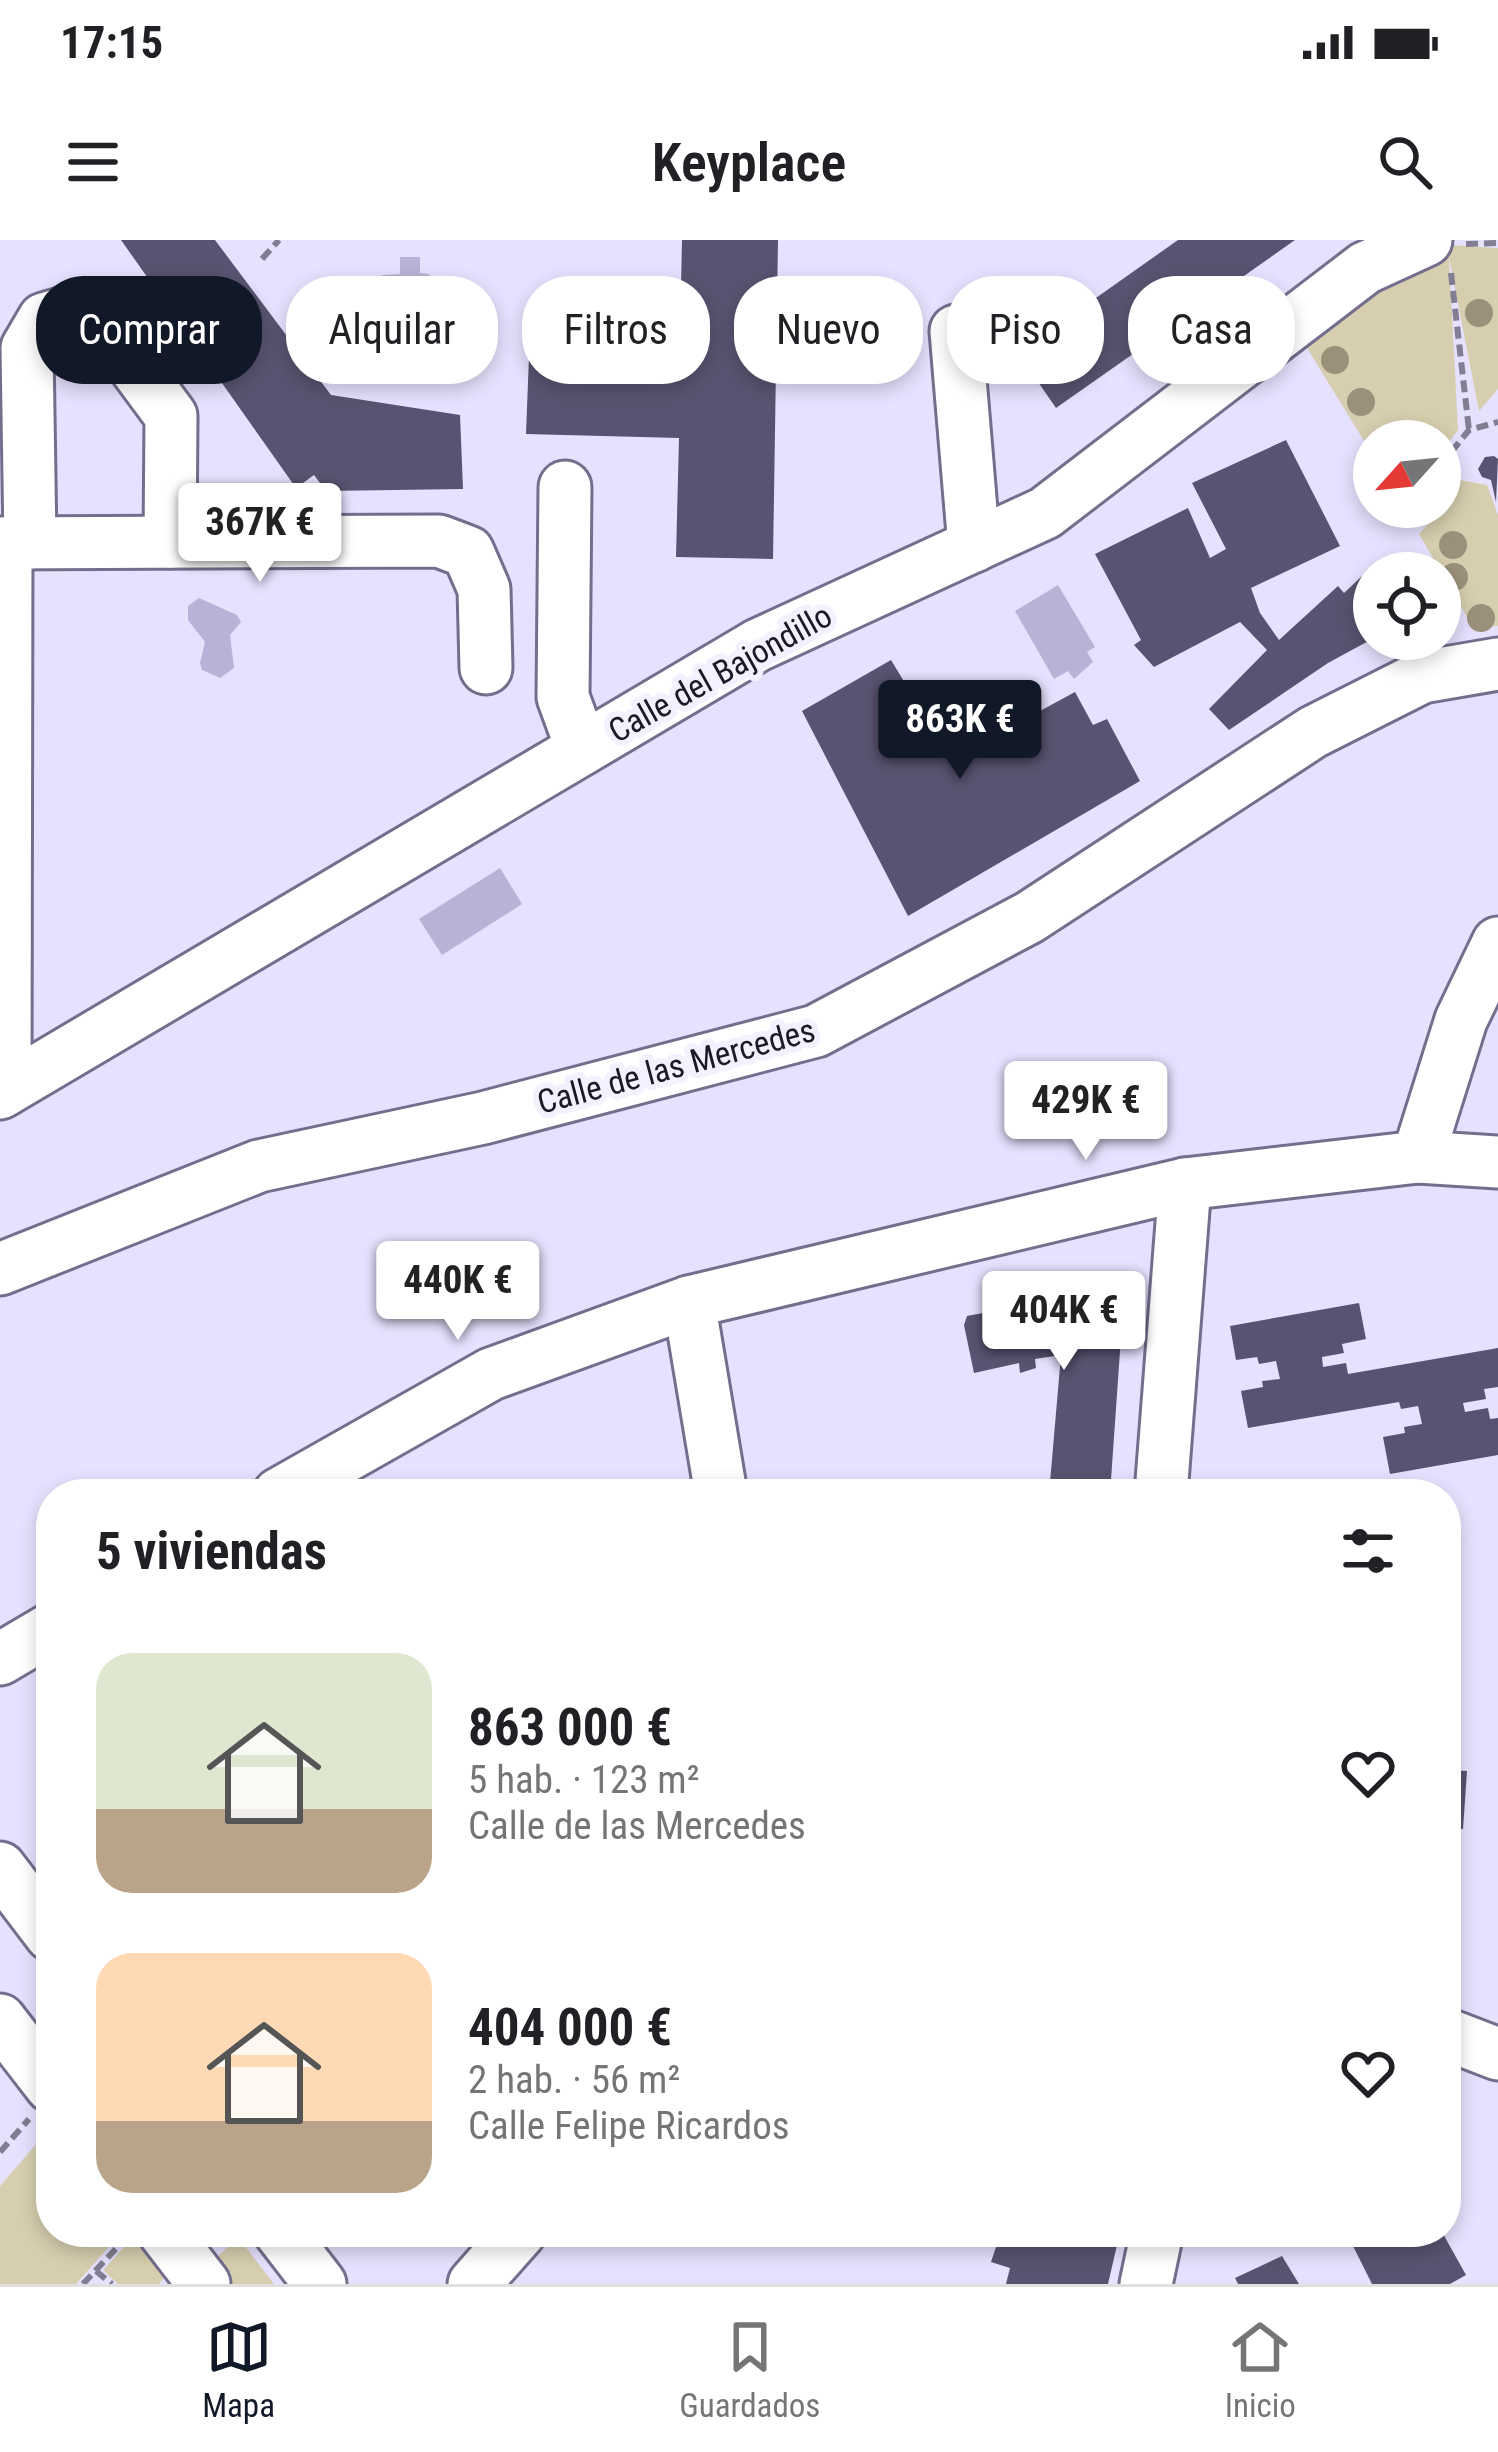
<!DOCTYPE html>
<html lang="es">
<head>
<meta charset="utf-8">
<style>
  body { margin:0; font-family:"Roboto Condensed",sans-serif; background:#f2f2f2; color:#202124; height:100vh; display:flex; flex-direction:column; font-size:45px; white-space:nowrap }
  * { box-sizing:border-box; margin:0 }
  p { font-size:39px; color:#757577 }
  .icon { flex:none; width:66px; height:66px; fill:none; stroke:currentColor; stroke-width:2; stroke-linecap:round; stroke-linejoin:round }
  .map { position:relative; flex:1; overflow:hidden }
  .panel { position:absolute; left:36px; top:1239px; width:1425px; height:768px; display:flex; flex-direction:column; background:#fff; border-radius:48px; box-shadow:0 6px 18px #0003 }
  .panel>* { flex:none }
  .top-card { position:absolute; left:36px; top:36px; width:1428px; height:108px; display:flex; gap:24px }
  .needle { width:78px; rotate:243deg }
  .fabs { position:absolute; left:1353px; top:180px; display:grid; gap:24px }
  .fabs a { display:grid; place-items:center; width:108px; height:108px; border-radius:50%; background:#fff; box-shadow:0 6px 18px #0003; font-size:60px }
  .price { position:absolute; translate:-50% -102px; padding:0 27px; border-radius:12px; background:#fff; color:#222; font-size:39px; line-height:78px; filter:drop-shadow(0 3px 6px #0008) }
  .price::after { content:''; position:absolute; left:50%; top:72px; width:36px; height:27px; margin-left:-18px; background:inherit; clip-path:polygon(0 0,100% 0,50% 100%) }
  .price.selected { background:#111827; color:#fff }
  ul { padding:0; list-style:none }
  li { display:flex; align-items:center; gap:36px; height:300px; padding:0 60px }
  li span { display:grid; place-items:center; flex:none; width:336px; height:240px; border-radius:36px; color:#555 }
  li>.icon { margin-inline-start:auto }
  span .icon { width:144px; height:144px; fill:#fffc; stroke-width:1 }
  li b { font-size:51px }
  h2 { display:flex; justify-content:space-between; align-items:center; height:144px; padding:0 60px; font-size:51px }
  .pill { padding:0 42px; border-radius:48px; background:#fff; box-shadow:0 6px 18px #0003; font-size:42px; line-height:108px }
  .pill.selected { background:#111827; color:#fff }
  .status { display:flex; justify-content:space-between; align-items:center; height:84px; padding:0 60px; background:#fff; direction:ltr }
  .status svg { height:33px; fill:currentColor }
  header { display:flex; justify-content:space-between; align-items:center; height:156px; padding:0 60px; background:#fff; font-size:54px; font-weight:600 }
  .tab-bar { display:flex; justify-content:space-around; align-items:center; height:168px; border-top:3px solid #e0e0e0; background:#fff; font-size:33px; color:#757577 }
  .tab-bar a { display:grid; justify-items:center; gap:6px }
  .tab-bar .selected { color:#111827 }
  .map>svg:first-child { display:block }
  .green { fill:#d7ceaf }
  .water { fill:#b9b2d6 }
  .building { fill:#585370 }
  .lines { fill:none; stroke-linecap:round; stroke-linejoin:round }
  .minor-casing { stroke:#746e8d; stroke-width:57 }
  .path { stroke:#817d92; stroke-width:6; stroke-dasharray:12 6; stroke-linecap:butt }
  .minor { stroke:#fff; stroke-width:51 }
  .tree { fill:#9b917b }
  .labels { text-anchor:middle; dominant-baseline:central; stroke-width:12; stroke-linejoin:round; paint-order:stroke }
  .street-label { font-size:33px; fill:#1b1925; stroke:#f3f0ff }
</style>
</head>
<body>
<div class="status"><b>17:15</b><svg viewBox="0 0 49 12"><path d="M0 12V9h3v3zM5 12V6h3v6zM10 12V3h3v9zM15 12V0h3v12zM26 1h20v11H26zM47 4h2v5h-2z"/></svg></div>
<header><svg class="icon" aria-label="menu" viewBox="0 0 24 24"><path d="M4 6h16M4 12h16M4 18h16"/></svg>Keyplace<svg class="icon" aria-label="search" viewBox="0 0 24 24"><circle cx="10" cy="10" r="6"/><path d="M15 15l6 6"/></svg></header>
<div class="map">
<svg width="1498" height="2044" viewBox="0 0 1498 2044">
  <rect width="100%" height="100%" fill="#e6e1fe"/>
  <g class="green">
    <path d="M1448,5L1498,8V149L1479,171L1449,18L1458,190L1440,214V201H1374V217L1299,95Z"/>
    <path d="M1455,239L1487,245L1498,275V386H1472L1419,294L1434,278Z"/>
    <path d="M51,1887V1992H122L76,2044H0V1946Z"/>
    <path d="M138,1992H149L175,2025L159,2044H118L103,2030Z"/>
    <path d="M238,1997L274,2044H218L206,2028Z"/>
  </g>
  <g class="water">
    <path d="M400,17H420V33L429,34L427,126L381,125L382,35L400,34Z"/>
    <path d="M1058,345L1095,407L1087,412L1093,422L1074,439L1068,431L1054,439L1015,371Z"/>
    <path d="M199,358L237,375L241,382L230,395L234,428L220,438L202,430L200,423L205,402L188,380V366Z"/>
    <path d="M500,628L522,664L442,715L419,679Z"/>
  </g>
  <g class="building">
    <path d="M121,0H215L331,155L460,175L463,249L326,251L314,235L296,248Z"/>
    <path d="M682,0H778L773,319L676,317L679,198L526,194L530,90L680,94Z"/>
    <path d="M1178,0H1295L1056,168L1018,113Z"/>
    <path d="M1286,200L1340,306L1251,348L1260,373L1279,400L1338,346L1344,353L1362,336L1374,337V398L1328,423L1229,490L1209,469L1267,410L1240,382L1154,427L1134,405L1141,400L1095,314L1188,268L1210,318L1226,309L1192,243Z"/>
    <path d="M1494,216L1498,219L1496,262L1491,240L1482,237L1478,229L1485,217Z"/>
    <path d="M891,420L951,519L1075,452L1093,485L1107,479L1140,541L908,676L802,471Z"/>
    <path d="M1113,1045L1124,1054L1110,1254H1049L1061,1115L1035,1119L1036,1128L1020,1133L1019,1123L974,1133L964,1085L967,1076L999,1070V1062L1027,1057L1034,1061Z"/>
    <path d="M1359,1063L1366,1099L1342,1104L1344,1113L1322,1117L1323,1127L1346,1123L1348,1134L1498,1108V1147L1484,1149L1486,1159L1463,1163L1465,1172L1488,1168L1490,1179L1498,1178V1215L1390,1234L1383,1197L1405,1193L1404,1187L1422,1184L1418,1166L1401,1169L1399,1162L1248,1188L1241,1151L1263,1147L1262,1141L1280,1139L1276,1121L1259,1124L1257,1117L1236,1120L1230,1086Z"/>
    <path d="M1446,1530L1467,1531L1463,1589L1446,1588Z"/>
    <path d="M1001,1992H1120L1108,2044H1006L1010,2028L991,2022Z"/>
    <path d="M1361,1992H1442L1466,2035L1450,2044H1372L1349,1998Z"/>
    <path d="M1282,2016L1299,2044H1238L1235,2038Z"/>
  </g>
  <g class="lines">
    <g class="minor-casing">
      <g id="minor">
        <path d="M956,91L974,306"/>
        <path d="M565,247L563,457L582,509"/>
        <path d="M0,303L439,301L468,312L484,349L486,428"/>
        <path d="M30,303L27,108L44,79L81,68L97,76L171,176L170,302"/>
        <path d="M5,850L6,303"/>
        <path d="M0,853L758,405L1045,273L1365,28L1426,0"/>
        <path d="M1418,917L1461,780L1498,703"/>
        <path d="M0,1029L259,926L483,878L816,791L1030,677L1313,492L1422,437L1498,424"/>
        <path d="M689,1062L721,1254"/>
        <path d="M279,1254L491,1134L689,1062L1185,944L1418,917L1498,922"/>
        <path d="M1161,1254L1185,944"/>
        <path d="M0,1419L51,1389"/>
        <path d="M0,1628L51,1695"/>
        <path d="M0,1780L51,1846"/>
        <path d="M1446,1794L1498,1814"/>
        <path d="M164,1992L204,2044"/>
        <path d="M280,1992L320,2044"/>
        <path d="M474,2044L520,1992"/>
        <path d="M1146,2044L1157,1992"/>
      </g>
    </g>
    <g class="path">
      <path d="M1466,4L1498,3"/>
      <path d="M262,19L279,0"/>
      <path d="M1451,33L1469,190"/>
      <path d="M1440,226L1469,190L1498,182"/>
      <path d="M0,1912L29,1879"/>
      <path d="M96,2031L112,2044"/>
      <path d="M83,2044L125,1999"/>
    </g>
    <use href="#minor" class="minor"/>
  </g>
  <g class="tree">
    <circle cx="1479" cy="73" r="14"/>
    <circle cx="1335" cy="120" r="14"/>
    <circle cx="1361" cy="162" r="14"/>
    <circle cx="1453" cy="305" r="14"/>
    <circle cx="1454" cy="337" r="14"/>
    <circle cx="1481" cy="378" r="14"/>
  </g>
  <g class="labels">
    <g class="street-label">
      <text transform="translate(720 433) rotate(-29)">Calle del Bajondillo</text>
      <text transform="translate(676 826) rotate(-15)">Calle de las Mercedes</text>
    </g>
  </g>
</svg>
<div class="fabs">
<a><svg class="needle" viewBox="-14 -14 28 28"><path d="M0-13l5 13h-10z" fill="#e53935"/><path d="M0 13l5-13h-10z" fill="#757577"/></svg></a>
<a><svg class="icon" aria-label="locate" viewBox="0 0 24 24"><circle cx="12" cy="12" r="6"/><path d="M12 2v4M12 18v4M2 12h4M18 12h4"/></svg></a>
</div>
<b class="price" style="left:260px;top:345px">367K €</b>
<b class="price selected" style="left:960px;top:542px">863K €</b>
<b class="price" style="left:1086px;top:923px">429K €</b>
<b class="price" style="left:458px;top:1103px">440K €</b>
<b class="price" style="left:1064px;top:1133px">404K €</b>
<div class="top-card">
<a class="pill selected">Comprar</a>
<a class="pill">Alquilar</a>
<a class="pill">Filtros</a>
<a class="pill">Nuevo</a>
<a class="pill">Piso</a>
<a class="pill">Casa</a>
</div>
<section class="panel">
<h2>5 viviendas<svg class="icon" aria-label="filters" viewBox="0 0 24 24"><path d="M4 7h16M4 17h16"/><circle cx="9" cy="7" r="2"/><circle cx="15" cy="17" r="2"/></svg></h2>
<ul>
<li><span style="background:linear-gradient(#dfe7d0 65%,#b9a48a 0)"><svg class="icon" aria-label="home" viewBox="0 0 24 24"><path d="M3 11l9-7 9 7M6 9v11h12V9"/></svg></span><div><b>863 000 €</b><p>5 hab. · 123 m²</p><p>Calle de las Mercedes</p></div><svg class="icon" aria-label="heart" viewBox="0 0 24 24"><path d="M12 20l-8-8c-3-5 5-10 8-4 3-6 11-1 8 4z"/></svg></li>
<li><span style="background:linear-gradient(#ffd9b3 70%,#b9a48a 0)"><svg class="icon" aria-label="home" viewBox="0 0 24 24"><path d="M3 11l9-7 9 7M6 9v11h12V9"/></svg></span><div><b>404 000 €</b><p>2 hab. · 56 m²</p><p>Calle Felipe Ricardos</p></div><svg class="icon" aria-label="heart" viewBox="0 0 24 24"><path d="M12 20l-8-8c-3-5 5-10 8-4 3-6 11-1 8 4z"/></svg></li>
</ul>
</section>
</div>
<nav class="tab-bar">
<a class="selected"><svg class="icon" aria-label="map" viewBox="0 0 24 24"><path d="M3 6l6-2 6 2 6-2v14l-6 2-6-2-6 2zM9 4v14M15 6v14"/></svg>Mapa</a>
<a><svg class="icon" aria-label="saved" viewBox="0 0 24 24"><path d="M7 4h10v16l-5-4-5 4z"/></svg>Guardados</a>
<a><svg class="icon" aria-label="home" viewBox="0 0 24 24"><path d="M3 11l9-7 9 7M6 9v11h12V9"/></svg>Inicio</a>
</nav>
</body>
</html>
